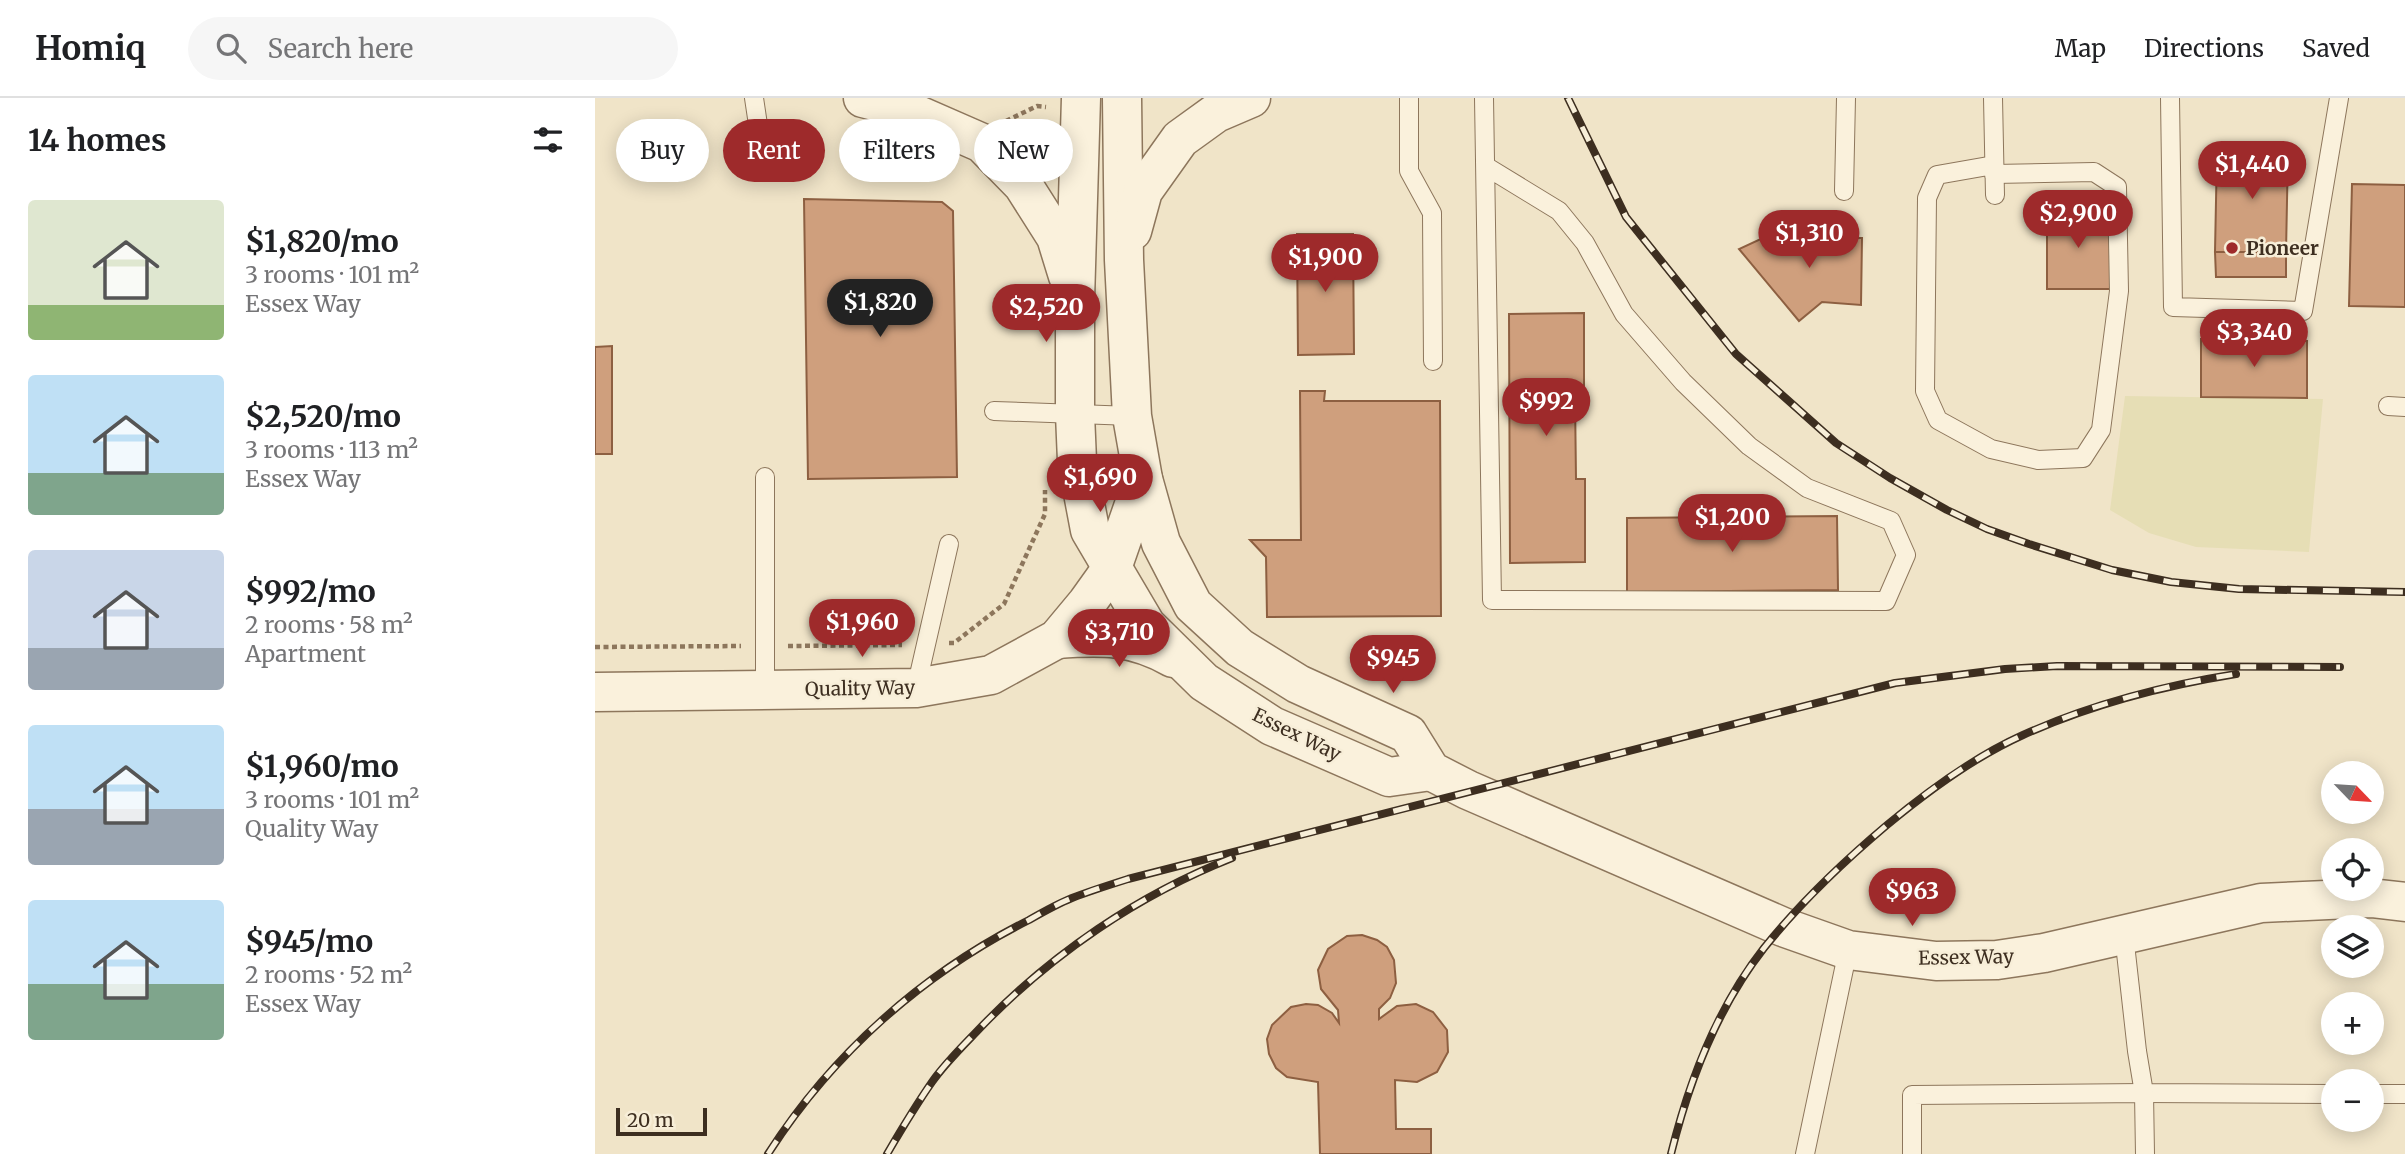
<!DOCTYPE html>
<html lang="en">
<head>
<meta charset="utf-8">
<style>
  body { margin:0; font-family:Merriweather,serif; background:#f6f6f6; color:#202124; height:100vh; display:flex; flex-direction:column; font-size:26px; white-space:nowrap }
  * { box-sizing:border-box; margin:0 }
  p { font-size:23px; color:#757577 }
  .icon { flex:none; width:38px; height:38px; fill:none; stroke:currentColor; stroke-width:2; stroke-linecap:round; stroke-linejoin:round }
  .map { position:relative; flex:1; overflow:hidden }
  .drawer { display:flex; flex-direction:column; background:#fff; width:595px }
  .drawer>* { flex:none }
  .top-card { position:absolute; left:21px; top:21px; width:665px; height:63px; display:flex; gap:14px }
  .needle { width:46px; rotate:115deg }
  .fabs { position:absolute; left:1726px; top:663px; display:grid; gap:14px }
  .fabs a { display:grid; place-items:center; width:63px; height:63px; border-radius:50%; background:#fff; box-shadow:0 4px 18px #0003; font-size:35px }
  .scale { position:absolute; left:21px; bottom:18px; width:91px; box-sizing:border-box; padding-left:7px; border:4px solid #3d2e20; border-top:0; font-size:19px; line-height:24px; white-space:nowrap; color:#3d2e20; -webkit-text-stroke:5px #f7eed8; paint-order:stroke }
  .price { position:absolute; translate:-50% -60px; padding:0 16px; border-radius:24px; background:#9e2a2b; color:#fff; font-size:23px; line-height:46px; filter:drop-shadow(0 2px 4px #0008) }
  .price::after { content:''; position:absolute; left:50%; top:42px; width:21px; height:16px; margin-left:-10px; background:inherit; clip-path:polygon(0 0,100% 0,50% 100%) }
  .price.current { background:#222; color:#fff }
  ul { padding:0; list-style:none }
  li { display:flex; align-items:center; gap:21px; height:175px; padding:0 28px }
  li span { display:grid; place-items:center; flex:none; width:196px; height:140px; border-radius:7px; color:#555 }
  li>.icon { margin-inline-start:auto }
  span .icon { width:84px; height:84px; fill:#fffc; stroke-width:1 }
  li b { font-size:30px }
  h2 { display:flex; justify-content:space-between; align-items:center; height:84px; padding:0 28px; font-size:30px }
  .tag { padding:0 24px; border-radius:32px; background:#fff; box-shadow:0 4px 18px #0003; font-size:24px; line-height:63px }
  .tag.current { background:#9e2a2b; color:#fff }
  header { display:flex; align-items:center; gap:42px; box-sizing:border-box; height:98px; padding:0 35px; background:#fff; border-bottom:2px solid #e0e0e0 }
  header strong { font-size:33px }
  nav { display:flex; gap:38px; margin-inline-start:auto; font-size:24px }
  .search { width:490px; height:63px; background:#f6f6f6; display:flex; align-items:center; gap:18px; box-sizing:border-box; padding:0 24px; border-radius:38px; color:#757577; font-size:26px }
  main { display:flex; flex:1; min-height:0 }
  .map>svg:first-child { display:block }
  .farmland { fill:#e6deb5 }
  .building { fill:#cf9f7d; stroke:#8d5f41; stroke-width:2 }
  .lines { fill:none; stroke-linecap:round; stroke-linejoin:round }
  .service-casing { stroke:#8d765c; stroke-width:20 }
  .tertiary-casing { stroke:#8d765c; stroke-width:41 }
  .path { stroke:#8d765c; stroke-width:4.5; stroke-dasharray:5 3.5; stroke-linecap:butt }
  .service { stroke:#faf1dc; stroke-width:18 }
  .tertiary { stroke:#faf1dc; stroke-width:38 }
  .rail-casing { stroke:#3d2e20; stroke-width:8 }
  .rail { stroke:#f7eed8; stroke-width:5; stroke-dasharray:16; stroke-linecap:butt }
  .poi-dot { fill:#9e2a2b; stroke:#f7eed8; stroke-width:2.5 }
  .labels { text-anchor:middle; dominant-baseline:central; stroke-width:5; stroke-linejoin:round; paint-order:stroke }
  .poi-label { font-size:19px; font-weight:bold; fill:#3d2e20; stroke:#f7eed8; text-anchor:start }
  .street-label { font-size:19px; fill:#3d2e20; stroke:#f7eed8 }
</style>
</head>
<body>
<header>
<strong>Homiq</strong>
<div class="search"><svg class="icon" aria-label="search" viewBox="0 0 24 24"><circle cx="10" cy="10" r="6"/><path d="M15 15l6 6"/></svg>Search here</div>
<nav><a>Map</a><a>Directions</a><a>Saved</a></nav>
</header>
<main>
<section class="drawer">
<h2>14 homes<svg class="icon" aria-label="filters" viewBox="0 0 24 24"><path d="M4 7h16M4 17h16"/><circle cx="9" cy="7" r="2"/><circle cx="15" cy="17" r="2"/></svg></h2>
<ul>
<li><span style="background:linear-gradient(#dfe7d0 75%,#8fb573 0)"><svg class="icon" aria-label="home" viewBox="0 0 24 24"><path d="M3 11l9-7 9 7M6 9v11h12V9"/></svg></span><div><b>$1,820/mo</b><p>3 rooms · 101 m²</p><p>Essex Way</p></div></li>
<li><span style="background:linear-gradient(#bfe0f5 70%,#7fa58c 0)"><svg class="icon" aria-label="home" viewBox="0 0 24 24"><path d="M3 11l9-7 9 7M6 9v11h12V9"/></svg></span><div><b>$2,520/mo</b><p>3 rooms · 113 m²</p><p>Essex Way</p></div></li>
<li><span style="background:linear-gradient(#c9d6e8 70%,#9aa5b1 0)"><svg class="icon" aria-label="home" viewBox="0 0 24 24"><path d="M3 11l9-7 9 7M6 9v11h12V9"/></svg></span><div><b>$992/mo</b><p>2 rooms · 58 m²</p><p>Apartment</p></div></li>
<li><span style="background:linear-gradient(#bfe0f5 60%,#9aa5b1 0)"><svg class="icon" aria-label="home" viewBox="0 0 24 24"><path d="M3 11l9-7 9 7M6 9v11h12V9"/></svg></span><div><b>$1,960/mo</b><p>3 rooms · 101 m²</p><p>Quality Way</p></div></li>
<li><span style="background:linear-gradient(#bfe0f5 60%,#7fa58c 0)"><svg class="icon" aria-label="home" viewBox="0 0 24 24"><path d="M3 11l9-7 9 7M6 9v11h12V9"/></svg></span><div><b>$945/mo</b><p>2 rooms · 52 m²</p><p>Essex Way</p></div></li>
</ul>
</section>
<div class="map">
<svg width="1810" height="1056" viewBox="0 0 1810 1056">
  <rect width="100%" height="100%" fill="#f0e4c8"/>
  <path class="farmland" d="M1530,298L1728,301L1714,454L1601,449L1554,435L1515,412Z"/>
  <g class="building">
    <path d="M1693,52L1691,154H1620L1622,53Z"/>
    <path d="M1757,86L1810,87V209L1754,208Z"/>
    <path d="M209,101L347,104L358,113L362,379L213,381Z"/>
    <path d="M1452,113L1515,114V191H1452Z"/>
    <path d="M702,136H758L759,256L703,257Z"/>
    <path d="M1170,139L1267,140L1266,207L1227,204L1204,223L1144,151Z"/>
    <path d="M1620,154H1691V179H1621Z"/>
    <path d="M989,215V299H980L981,381H990V464L915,465L914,216Z"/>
    <path d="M1606,241L1712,243V300L1606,299Z"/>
    <path d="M17,248V356H0V249Z"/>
    <path d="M705,293H730L729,303H845L846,518L672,519L671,459L655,442H706Z"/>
    <path d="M1242,418L1243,492L1032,494V420Z"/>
    <path d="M767,837L782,842L792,849L799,862L801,885L795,900L784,911V921L802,908L821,906L838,914L852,932L853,954L842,974L822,984L800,982L801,1031H836V1056H725L723,984L692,979L681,970L674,956L672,941L677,927L696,909L711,906L723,907L737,915L744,925L743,912L726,891L723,872L733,851L752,838Z"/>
  </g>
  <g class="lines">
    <g class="service-casing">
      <g id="service">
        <path d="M159,0L169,67"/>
        <path d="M814,0V73L837,115L838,263"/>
        <path d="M889,0L897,502L1291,503L1311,457L1296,423L1212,390L1154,348L1088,284L1029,216L990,145L964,113L892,69"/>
        <path d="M1398,0L1400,97"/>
        <path d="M1575,0L1578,209L1708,213L1744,0"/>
        <path d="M1399,67L1342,77L1332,100L1330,293L1343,322L1396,351L1443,362L1488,360L1506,332L1524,193L1522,89L1499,74L1399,76"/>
        <path d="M1249,93L1251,0"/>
        <path d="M1793,308L1810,309"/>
        <path d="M399,313L537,318"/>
        <path d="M170,379V592"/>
        <path d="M321,590L354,446"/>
        <path d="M1529,837L1542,953L1549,995L1738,996"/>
        <path d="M1776,996H1810"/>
        <path d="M1210,1056L1253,852"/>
        <path d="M1317,1056V997L1549,995L1550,1056"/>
      </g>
    </g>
    <g class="tertiary-casing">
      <g id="tertiary">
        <path d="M268,0L307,10L387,45L428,87L461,139L473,178"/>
        <path d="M486,0L480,202V316L482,363L495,432L551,527L609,584L677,628L794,679L836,673"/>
        <path d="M527,0L529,162L537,318L548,381L566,445L598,507L645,550L703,586L813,636L836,673L873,692L1188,829L1253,852L1341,863L1402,862L1449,855L1666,805L1776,800L1810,804"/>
        <path d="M537,133L548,93L585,41L621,15L656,0"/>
        <path d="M462,541C507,538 537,537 578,560"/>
        <path d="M0,594L321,590L396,577L462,541L492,505L517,470L548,381"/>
      </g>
    </g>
    <g class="path">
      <path d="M411,23L442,8L451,9"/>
      <path d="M354,545H359L409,506L450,416V392"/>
      <path d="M193,548L307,547"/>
      <path d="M0,549L146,548"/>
    </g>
    <use href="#service" class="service"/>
    <use href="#tertiary" class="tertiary"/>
    <g class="rail-casing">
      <g id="rail">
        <path d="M973,0L1031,119L1141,256L1241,345L1295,380L1352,412L1392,431L1434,446L1517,472L1576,484L1644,491L1810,494"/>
        <path d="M173,1056C237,956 328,875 434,822C448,814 462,806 477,800C495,793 514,787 533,781L1300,585L1410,571L1462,568L1745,569"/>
        <path d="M292,1056C306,1032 321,1007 337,984C351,964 370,946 387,928C457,856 543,797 637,760"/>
        <path d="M1076,1056C1094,983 1122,910 1169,850C1205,805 1248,764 1292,727C1333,693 1379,659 1428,637C1497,606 1566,588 1641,576"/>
      </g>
    </g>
    <use href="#rail" class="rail"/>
  </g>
  <circle class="poi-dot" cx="1637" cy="150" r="7"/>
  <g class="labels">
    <g class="poi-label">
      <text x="1651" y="150">Pioneer</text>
    </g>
    <g class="street-label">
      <text transform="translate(265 590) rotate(-1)">Quality Way</text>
      <text transform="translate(702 636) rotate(26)">Essex Way</text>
      <text transform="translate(1371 859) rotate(-1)">Essex Way</text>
    </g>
  </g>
</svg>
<div class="fabs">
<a><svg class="needle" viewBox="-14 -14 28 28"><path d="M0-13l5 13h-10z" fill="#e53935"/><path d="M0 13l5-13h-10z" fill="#757577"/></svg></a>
<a><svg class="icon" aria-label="locate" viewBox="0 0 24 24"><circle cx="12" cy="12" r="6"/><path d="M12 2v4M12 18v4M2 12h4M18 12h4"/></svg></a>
<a><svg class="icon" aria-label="layers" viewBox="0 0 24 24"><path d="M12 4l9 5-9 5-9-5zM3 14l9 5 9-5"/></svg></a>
<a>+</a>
<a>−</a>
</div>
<div class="scale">20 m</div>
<b class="price" style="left:1657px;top:103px">$1,440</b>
<b class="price" style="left:1483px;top:152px">$2,900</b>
<b class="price" style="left:1214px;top:172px">$1,310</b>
<b class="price" style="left:730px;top:196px">$1,900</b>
<b class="price current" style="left:285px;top:241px">$1,820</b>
<b class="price" style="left:451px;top:246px">$2,520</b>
<b class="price" style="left:1659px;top:271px">$3,340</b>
<b class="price" style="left:951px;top:340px">$992</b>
<b class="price" style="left:505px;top:416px">$1,690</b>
<b class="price" style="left:1137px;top:456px">$1,200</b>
<b class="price" style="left:267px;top:561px">$1,960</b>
<b class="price" style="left:524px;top:571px">$3,710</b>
<b class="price" style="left:798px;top:597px">$945</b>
<b class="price" style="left:1317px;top:830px">$963</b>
<div class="top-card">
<a class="tag">Buy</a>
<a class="tag current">Rent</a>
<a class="tag">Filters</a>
<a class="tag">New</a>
</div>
</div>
</main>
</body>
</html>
